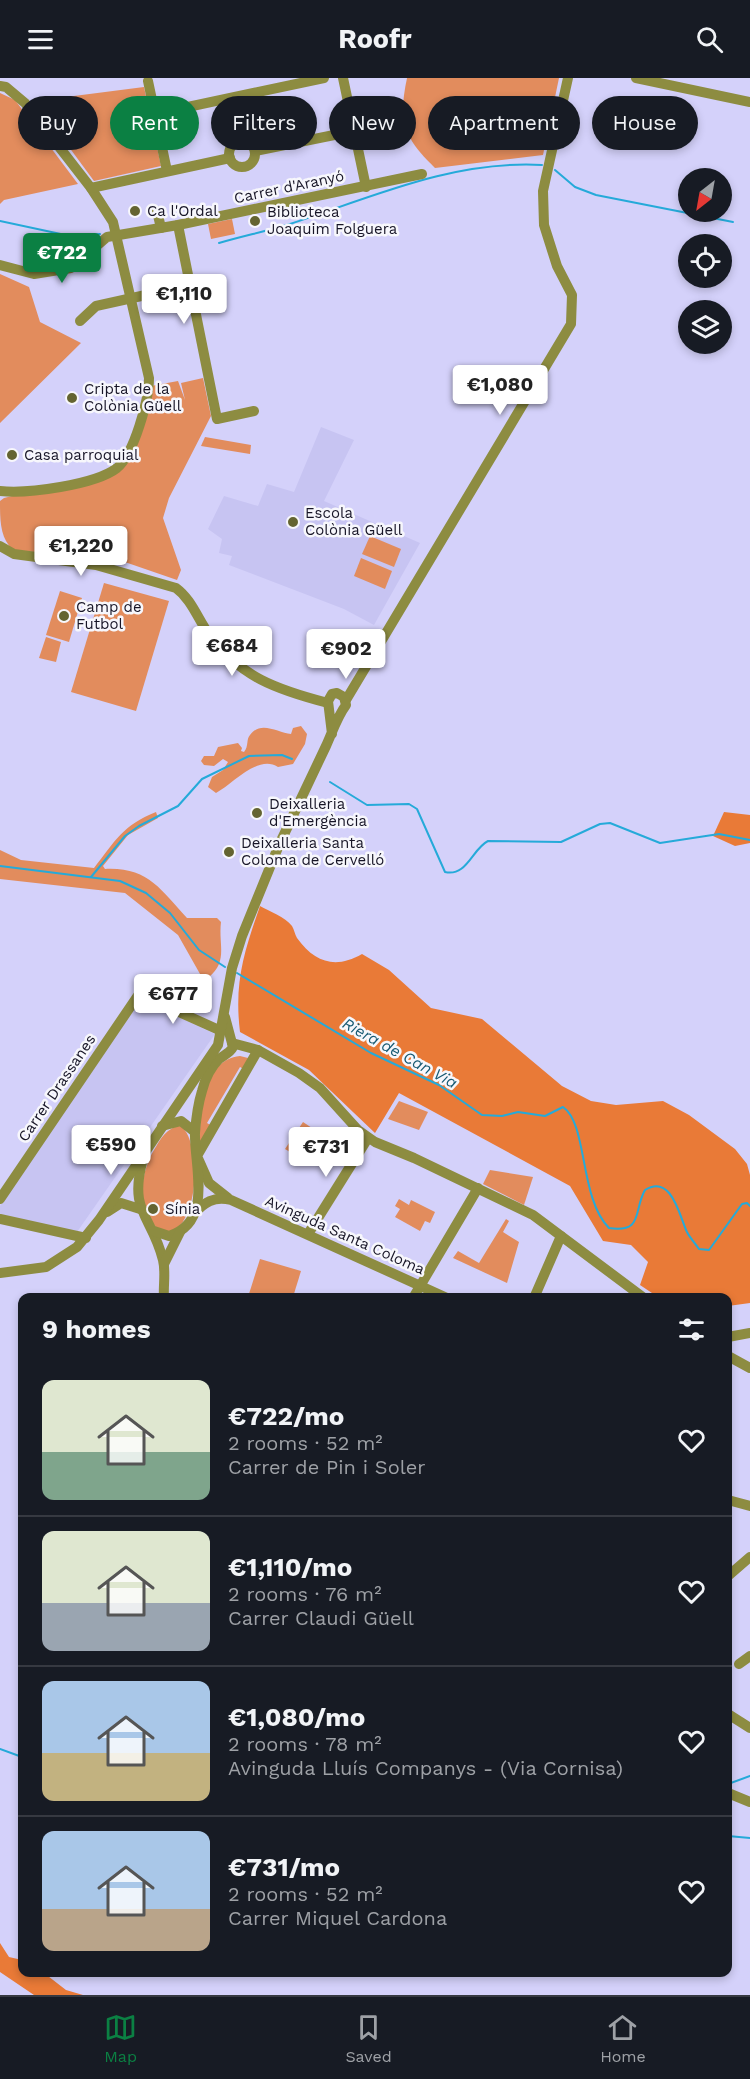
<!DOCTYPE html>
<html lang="en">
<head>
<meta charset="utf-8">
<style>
  body { margin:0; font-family:"Work Sans",sans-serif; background:#242831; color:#f1f3f6; height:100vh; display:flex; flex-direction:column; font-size:22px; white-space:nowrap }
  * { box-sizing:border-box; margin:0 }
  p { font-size:20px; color:#9ea1a6 }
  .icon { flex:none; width:33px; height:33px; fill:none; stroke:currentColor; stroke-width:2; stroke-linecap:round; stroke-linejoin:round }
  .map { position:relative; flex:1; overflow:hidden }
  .sheet { position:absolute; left:18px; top:1215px; width:714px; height:684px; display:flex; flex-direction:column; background:#171b24; border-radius:12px; box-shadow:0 3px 9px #0003 }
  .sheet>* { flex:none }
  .hud { position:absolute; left:18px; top:18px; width:714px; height:54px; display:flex; gap:12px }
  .needle { width:39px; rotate:211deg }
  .buttons { position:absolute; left:678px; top:90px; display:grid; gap:12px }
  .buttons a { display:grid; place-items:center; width:54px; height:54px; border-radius:50%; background:#171b24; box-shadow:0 3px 9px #0003; font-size:30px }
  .price { position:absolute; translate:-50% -51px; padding:0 14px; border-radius:6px; background:#fff; color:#222; font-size:20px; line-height:39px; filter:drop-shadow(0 2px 3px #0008) }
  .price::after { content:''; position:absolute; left:50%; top:36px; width:18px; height:14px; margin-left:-9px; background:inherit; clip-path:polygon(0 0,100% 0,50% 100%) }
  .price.selected { background:#0b8043; color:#fff }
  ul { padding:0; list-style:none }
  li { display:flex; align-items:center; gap:18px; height:150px; padding:0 24px }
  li+li { border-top:2px solid #363941 }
  li span { display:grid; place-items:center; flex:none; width:168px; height:120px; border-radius:12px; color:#555 }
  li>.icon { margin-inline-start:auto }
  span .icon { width:72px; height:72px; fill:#fffc; stroke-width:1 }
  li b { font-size:26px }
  h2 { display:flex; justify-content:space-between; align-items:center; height:72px; padding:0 24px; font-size:26px }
  .pill { padding:0 21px; border-radius:27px; background:#171b24; box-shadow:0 3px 9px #0003; font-size:21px; line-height:54px }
  .pill.selected { background:#0b8043; color:#fff }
  header { display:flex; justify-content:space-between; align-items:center; height:78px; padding:0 24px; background:#171b24; font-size:27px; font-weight:700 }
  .tab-bar { display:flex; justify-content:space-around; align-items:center; height:84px; border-top:2px solid #363941; background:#171b24; font-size:16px; color:#9ea1a6 }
  .tab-bar a { display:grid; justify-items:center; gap:3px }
  .tab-bar .selected { color:#0b8043 }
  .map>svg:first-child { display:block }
  .built { fill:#c7c4f2 }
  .green { fill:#e28c5d }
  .forest { fill:#e97a37 }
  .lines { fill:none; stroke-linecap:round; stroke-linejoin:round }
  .stream { stroke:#25aad9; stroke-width:2 }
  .minor { stroke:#8d8c41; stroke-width:10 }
  .poi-dot { fill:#646431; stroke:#f7f7fc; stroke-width:2 }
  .labels { text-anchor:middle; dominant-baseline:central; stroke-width:5; stroke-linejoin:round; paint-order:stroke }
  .street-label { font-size:15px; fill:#171527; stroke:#f7f7fc }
  .poi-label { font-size:15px; fill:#171527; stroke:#f7f7fc; text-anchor:start }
  .water-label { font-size:16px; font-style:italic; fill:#185a73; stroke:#f7f7fc }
</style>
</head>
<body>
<header><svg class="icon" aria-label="menu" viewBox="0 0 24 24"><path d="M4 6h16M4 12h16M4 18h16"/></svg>Roofr<svg class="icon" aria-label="search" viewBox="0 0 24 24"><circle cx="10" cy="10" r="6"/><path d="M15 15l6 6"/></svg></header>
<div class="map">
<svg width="750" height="1917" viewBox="0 0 750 1917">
  <rect width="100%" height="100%" fill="#d4d1fa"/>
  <g class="built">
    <path d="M321,349L354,362L324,423L420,465L374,547L344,531L229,487L232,478L219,475L222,461L208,451L224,418L258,428L267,406L294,414Z"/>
    <path d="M139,921L215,956L77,1154L0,1142V1128Z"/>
  </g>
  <g class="green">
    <path d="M407,0H559L543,77L435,90C403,59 398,43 407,0Z"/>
    <path d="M144,9L161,88L94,103L35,23Z"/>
    <path d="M0,15L15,22L78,106L4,122L0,126Z"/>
    <path d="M232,141L235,156L211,161L208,146Z"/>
    <path d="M0,196L29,209L40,244L81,265L0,345Z"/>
    <path d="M203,300L211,338L169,420L163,440L181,492L177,502L119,482L13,472C0,460 0,442 0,423L4,420L123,390L151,308L178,303L185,322L181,305Z"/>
    <path d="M205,359L251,367L250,376L201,368Z"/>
    <path d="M370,458L401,471L394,489L362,476Z"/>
    <path d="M361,480L392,493L385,511L354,498Z"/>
    <path d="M104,505L169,523L136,633L71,614Z"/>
    <path d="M60,513L82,520L69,564L46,557Z"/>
    <path d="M46,559L61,564L56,584L39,580Z"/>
    <path d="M301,648L307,656L305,666L293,686L278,689C258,676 233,706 216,715L208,709L212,699L223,692L228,684L223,681L214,688L204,687L201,683L204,678H214L218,669L238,665L242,670L241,673L244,674C249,668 246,661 250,657C261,642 278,655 291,656L293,650Z"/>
    <path d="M156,734L158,740L128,757L103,788L105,791C148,789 160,811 187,840H217L221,844C218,869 230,885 204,903L178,857L125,815L0,801V772L21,782L94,790C115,763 123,747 156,734Z"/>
    <path d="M240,978L248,980L245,992L240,989L207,1045L212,1048L200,1064C200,1036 203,981 240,978Z"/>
    <path d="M399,1023L428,1034L419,1052L388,1041Z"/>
    <path d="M303,1044L315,1052L313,1056L325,1063L310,1086L285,1071Z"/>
    <path d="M180,1047C194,1059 193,1080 194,1098C196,1115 184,1170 156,1149C134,1132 142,1091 154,1072C161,1060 166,1051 180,1047Z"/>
    <path d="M490,1092L533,1099L524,1127L483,1106Z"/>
    <path d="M399,1121L409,1127L411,1122L435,1134L430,1145L425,1143L420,1153L395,1139L400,1131L395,1128Z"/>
    <path d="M506,1141L509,1143L503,1154L519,1164L507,1205L453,1180L458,1173L479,1185Z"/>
    <path d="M260,1181L301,1193L293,1219H248Z"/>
  </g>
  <g class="forest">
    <path d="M724,734L750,737V765L735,768L713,758Z"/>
    <path d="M260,828C269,833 285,839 292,848C294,851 295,857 297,860C315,885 336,891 362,876L389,892L431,930L482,941L562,1008L591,1023L616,1027L663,1023L689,1037L735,1071L747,1086L750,1097V1225L728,1228V1220L658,1219L640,1207L648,1184L631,1167L603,1163L570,1108L399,1015L375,1055L309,992L240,954C234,905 244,874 260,828Z"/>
    <path d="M0,1865L9,1879L22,1882V1894L44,1895L66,1912L83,1917H34L0,1894Z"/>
  </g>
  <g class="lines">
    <g class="stream">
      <path d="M555,92L575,109L596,117L733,144"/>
      <path d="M0,143L70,158L100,156"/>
      <path d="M219,165C243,158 267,153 290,146C372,119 453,82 542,87"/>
      <path d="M330,704L367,727L409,726L417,731L445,794C467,799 472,771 488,763L561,764L600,746L610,745L660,765L719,756L750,762"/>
      <path d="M0,788L120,803L146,815L170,835L199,872L225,889"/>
      <path d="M91,799L125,758L139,748L178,728L202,701L249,678L282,677L292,681"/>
      <path d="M237,895L371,975L439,1007L482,1037L502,1038L518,1034L545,1038L563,1029C588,1046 579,1120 609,1150C644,1155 633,1133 645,1112C672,1095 680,1140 687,1154C690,1160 695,1165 699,1171L709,1172L742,1126L747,1125L750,1128"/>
      <path d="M0,1671L22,1679"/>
      <path d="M728,1706L750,1698"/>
      <path d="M728,1758L750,1760"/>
    </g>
    <g class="minor">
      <path d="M343,0L366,109"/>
      <path d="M636,0L750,24"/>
      <path d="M148,3L167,93"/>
      <path d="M0,8L6,9L25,25L91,110L113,144L149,300C149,322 134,376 117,390C95,407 27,416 0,413"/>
      <path d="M155,36L324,0"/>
      <circle cx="242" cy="76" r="13"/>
      <path d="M255,73L354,53"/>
      <path d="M91,110L230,80"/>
      <path d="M157,133L161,150"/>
      <path d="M178,147L217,341L254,333"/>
      <path d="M0,187L34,196L71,190L107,159L178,147L422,96"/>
      <path d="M80,243L96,228L191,207"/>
      <path d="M0,468L14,476L96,487L176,510C191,521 197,539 208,555C239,599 278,612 328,625"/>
      <path d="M346,622L571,246L572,217L557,188L544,147L543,113L568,0"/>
      <path d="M232,965L258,972L299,995L320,1010L358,1052L375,1064L414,1080L533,1137L644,1220"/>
      <path d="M162,1048L181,1043L195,1054"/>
      <path d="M143,1081C128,1135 152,1137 163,1182C166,1194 163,1208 164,1220"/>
      <path d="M228,1120L209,1105L197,1078L258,972"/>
      <path d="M0,1121L139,916L219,952"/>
      <path d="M107,1134L121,1125L140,1131"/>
      <path d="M193,1137C204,1124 214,1118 231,1122L447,1220"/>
      <path d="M0,1141L86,1160"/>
      <path d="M154,1153L169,1158C214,1144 194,1088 195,1055C196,1041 198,1026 202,1013C205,1001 210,990 219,981C224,977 230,975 233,969L225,939"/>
      <path d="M308,1156L368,1060"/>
      <path d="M164,1186L180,1154"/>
      <path d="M0,1195L46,1189L77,1169L99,1142L218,967L232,890L242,858L279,767L326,668C332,655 337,639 346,627L344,619L337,615L332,616L328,623L332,656"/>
      <path d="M413,1220L478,1110"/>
      <path d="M534,1220L561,1158"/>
      <path d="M728,1259L750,1255"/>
      <path d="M728,1278L750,1290"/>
      <path d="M728,1422L750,1428"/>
      <path d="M728,1498L750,1479"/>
      <path d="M739,1586L750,1578"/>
      <path d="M728,1636L750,1650"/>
      <path d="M728,1715L750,1724"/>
    </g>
  </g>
  <g class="poi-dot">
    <circle cx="135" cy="133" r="6"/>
    <circle cx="255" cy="143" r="6"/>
    <circle cx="72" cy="320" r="6"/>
    <circle cx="12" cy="377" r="6"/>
    <circle cx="293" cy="444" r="6"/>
    <circle cx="64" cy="538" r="6"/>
    <circle cx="257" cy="735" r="6"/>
    <circle cx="229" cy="774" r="6"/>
    <circle cx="153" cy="1131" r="6"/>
  </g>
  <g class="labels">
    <g class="street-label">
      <text transform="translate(289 109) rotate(-12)">Carrer d'Aranyó</text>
      <text transform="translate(57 1010) rotate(-56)">Carrer Drassanes</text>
      <text transform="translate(345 1157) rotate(24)">Avinguda Santa Coloma</text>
    </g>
    <g class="poi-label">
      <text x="147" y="133">Ca l'Ordal</text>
      <text x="267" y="134">Biblioteca<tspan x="267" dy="17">Joaquim Folguera</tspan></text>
      <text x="84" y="311">Cripta de la<tspan x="84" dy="17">Colònia Güell</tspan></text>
      <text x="24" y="377">Casa parroquial</text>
      <text x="305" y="435">Escola<tspan x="305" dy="17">Colònia Güell</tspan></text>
      <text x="76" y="529">Camp de<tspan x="76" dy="17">Futbol</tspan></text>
      <text x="269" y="726">Deixalleria<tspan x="269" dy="17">d'Emergència</tspan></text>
      <text x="241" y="765">Deixalleria Santa<tspan x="241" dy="17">Coloma de Cervelló</tspan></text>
      <text x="165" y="1131">Sínia</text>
    </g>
    <g class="water-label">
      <text transform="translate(400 975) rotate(29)">Riera de Can Via</text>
    </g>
  </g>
</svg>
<div class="buttons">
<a><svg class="needle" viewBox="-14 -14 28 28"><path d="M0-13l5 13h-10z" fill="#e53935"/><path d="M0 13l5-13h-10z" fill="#9ea1a6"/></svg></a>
<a><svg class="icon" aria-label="locate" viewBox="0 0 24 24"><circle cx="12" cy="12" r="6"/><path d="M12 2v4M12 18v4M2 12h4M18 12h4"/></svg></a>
<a><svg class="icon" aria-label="layers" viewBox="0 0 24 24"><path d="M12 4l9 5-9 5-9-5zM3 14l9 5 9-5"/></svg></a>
</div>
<b class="price selected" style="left:62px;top:206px">€722</b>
<b class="price" style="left:184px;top:247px">€1,110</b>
<b class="price" style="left:500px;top:338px">€1,080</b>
<b class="price" style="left:81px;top:499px">€1,220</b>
<b class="price" style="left:232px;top:599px">€684</b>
<b class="price" style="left:346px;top:602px">€902</b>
<b class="price" style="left:173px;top:947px">€677</b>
<b class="price" style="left:111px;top:1098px">€590</b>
<b class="price" style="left:326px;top:1100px">€731</b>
<div class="hud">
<a class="pill">Buy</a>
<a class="pill selected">Rent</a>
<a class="pill">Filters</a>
<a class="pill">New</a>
<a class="pill">Apartment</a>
<a class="pill">House</a>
</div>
<section class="sheet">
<h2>9 homes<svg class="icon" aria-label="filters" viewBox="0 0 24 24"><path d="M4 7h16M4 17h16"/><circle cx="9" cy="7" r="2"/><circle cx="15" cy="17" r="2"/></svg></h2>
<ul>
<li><span style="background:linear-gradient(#dfe7d0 60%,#7fa58c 0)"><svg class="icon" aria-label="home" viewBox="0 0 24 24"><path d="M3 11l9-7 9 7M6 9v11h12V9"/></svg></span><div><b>€722/mo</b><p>2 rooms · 52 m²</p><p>Carrer de Pin i Soler</p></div><svg class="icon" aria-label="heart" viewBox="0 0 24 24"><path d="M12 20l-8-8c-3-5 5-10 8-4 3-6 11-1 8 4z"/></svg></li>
<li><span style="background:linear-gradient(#dfe7d0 60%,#9aa5b1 0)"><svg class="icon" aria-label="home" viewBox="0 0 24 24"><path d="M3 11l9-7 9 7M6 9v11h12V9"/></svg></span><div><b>€1,110/mo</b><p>2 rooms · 76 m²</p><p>Carrer Claudi Güell</p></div><svg class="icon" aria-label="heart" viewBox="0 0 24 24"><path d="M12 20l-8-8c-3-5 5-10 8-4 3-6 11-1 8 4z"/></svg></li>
<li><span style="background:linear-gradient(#a9c7e8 60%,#c2b280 0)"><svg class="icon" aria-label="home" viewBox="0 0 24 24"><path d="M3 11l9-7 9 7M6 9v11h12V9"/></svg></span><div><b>€1,080/mo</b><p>2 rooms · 78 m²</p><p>Avinguda Lluís Companys - (Via Cornisa)</p></div><svg class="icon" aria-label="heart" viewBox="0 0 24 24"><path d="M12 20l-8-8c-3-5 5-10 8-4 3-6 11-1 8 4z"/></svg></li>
<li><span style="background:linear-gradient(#a9c7e8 65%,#b9a48a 0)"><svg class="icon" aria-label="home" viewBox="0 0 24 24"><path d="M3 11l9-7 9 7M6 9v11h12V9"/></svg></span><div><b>€731/mo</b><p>2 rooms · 52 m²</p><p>Carrer Miquel Cardona</p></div><svg class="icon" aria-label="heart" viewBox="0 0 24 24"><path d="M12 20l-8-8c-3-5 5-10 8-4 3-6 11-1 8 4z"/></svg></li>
</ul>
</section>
</div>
<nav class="tab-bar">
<a class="selected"><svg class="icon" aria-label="map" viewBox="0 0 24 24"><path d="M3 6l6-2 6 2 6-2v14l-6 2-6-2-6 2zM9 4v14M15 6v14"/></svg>Map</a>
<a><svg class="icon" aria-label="saved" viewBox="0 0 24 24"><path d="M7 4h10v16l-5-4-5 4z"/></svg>Saved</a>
<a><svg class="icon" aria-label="home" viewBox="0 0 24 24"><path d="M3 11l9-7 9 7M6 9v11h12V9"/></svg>Home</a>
</nav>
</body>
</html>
